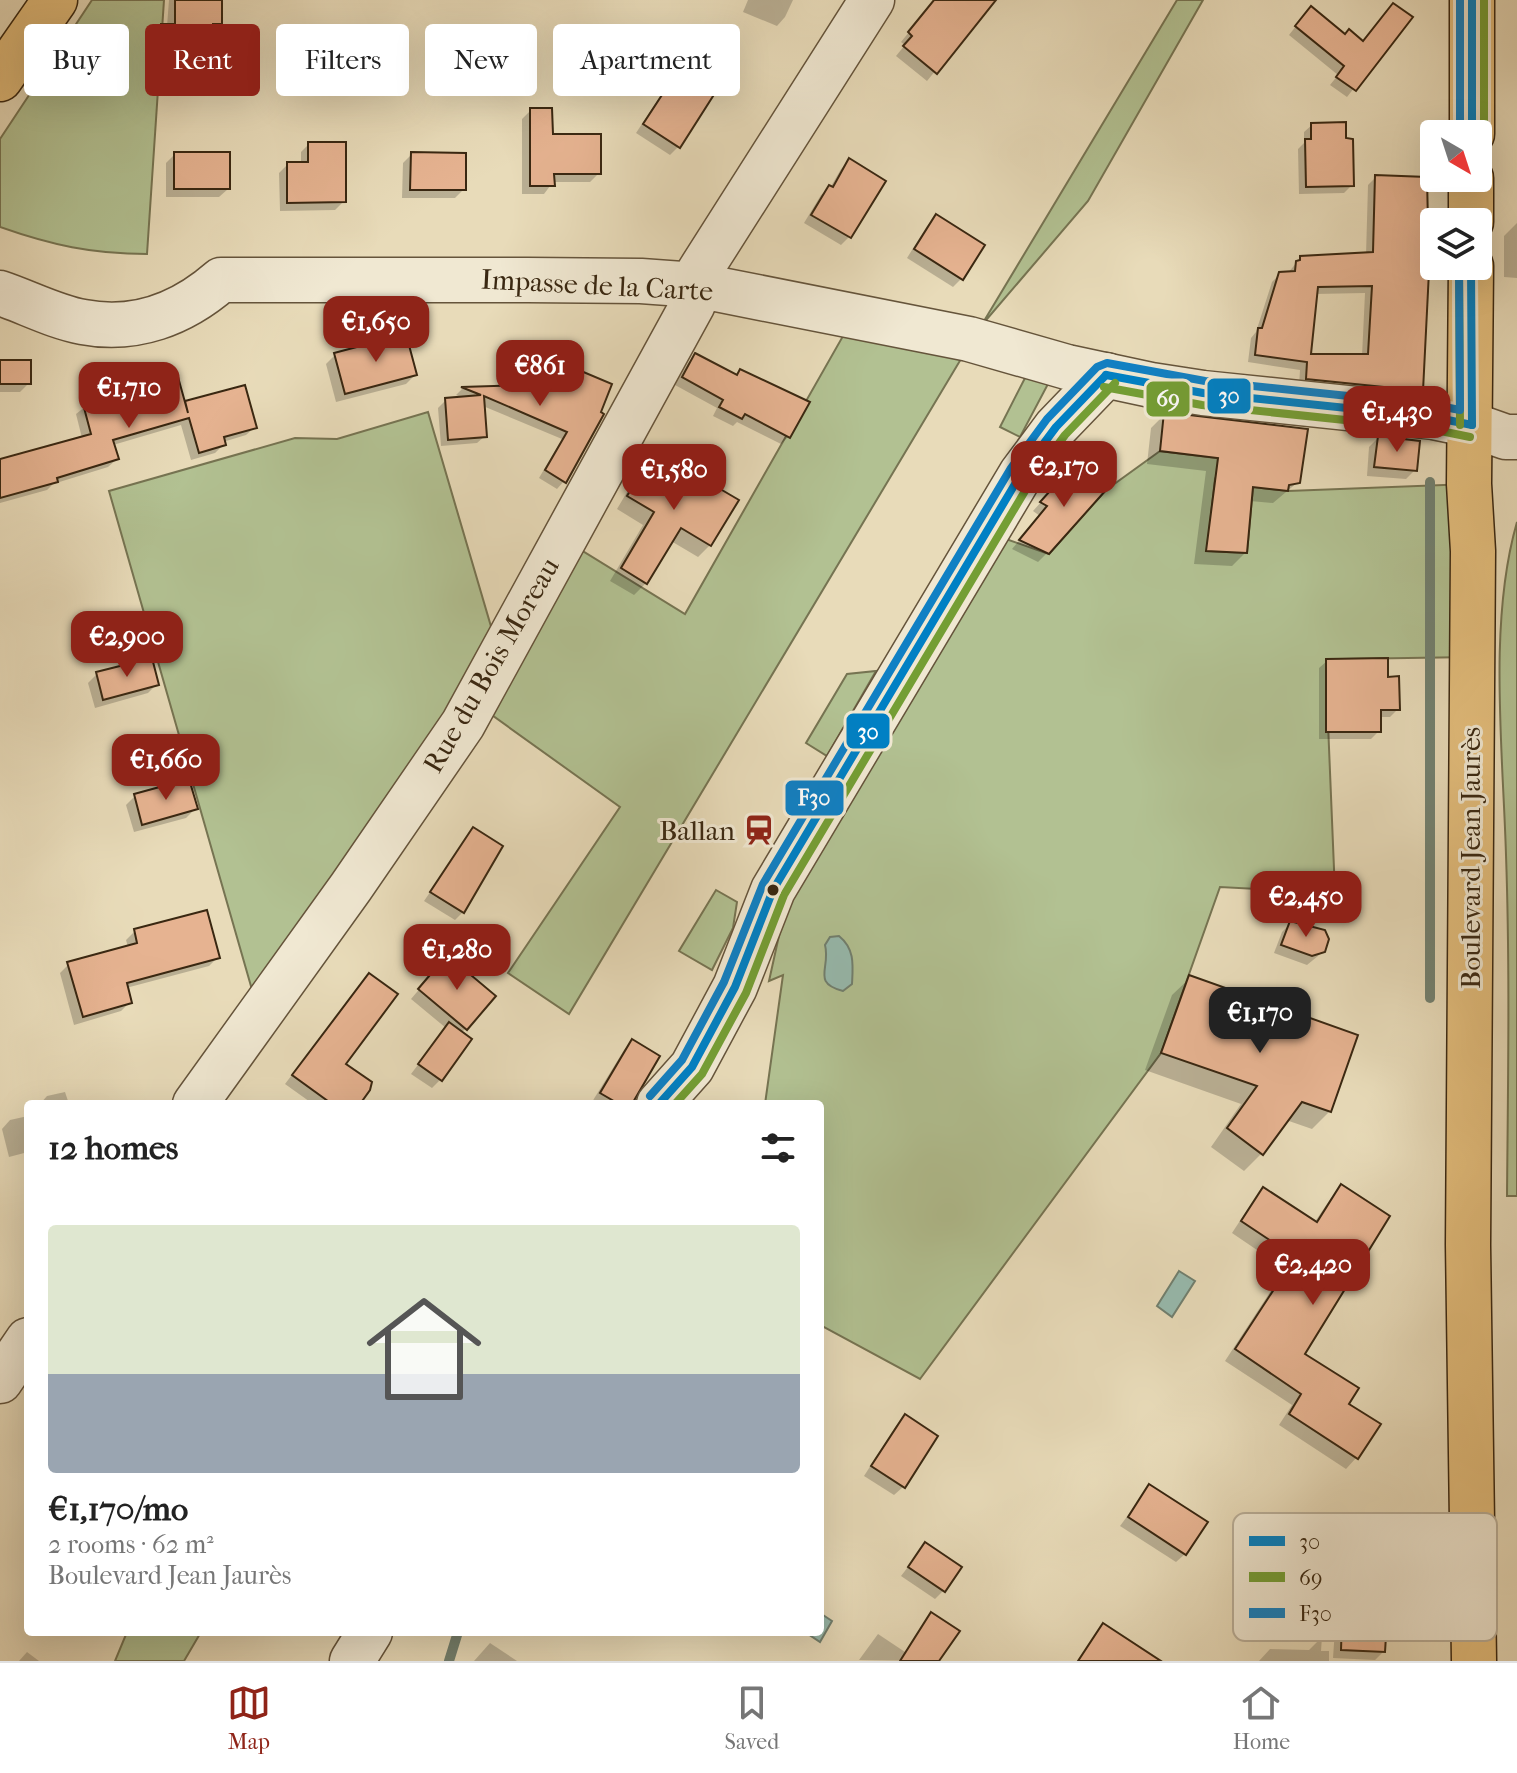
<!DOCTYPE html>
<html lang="en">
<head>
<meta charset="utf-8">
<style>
  body { margin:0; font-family:"IM FELL French Canon",serif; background:#f2f2f2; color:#222; height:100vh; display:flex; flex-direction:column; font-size:30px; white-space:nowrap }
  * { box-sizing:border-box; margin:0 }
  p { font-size:26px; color:#767676 }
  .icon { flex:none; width:44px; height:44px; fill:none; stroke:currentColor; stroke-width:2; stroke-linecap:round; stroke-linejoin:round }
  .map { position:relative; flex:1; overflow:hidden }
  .details { position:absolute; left:24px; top:1100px; width:800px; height:536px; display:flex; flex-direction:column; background:#fff; border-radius:8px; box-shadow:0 8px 32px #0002 }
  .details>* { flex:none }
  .guide { position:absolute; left:24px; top:24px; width:800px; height:72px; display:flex; gap:16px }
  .needle { width:52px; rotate:141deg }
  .buttons { position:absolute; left:1420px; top:120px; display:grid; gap:16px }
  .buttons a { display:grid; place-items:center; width:72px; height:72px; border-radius:8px; background:#fff; box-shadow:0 8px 32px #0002; font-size:40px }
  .price { position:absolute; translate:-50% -68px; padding:0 18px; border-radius:16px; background:#8f2418; color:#fff; font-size:26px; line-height:52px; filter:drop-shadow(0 2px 4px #0008) }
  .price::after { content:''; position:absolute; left:50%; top:48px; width:24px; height:18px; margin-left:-12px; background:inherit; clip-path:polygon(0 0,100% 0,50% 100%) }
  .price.active { background:#222; color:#fff }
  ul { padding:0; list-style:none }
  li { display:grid; align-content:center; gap:16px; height:424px; padding:0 24px }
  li+li { border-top:2px solid #e0e0e0 }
  li span { display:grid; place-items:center; height:248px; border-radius:8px; color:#555 }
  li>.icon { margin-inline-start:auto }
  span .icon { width:144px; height:144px; fill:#fffc; stroke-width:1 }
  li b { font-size:34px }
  h2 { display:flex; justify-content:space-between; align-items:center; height:96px; padding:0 24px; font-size:34px }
  .pill { padding:0 28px; border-radius:8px; background:#fff; box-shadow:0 8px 32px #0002; font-size:28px; line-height:72px }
  .pill.active { background:#8f2418; color:#fff }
  .dock { display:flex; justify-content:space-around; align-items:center; height:112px; border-top:2px solid #e0e0e0; background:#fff; font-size:22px; color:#767676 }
  .dock a { display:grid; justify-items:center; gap:4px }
  .dock .active { color:#8f2418 }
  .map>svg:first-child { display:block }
  .green { fill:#b2c192; stroke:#767452; stroke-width:2 }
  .water { fill:#97bbaf; stroke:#718070; stroke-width:2 }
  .shadow { fill:#0003; fill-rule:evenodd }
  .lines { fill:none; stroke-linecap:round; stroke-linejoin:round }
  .stream { stroke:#718070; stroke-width:10 }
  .building { fill:#e6b391; stroke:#392711; stroke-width:2; fill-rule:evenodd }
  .minor-casing { stroke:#65543b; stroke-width:47 }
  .major-casing { stroke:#392711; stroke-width:47 }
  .highway-casing { stroke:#392711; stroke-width:47 }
  .minor { stroke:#f0e8d2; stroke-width:44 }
  .major { stroke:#e4be7c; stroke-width:44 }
  .highway { stroke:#e4be7c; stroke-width:44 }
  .bus-1-casing { stroke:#f0e8d2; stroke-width:14 }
  .bus-2-casing { stroke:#f0e8d2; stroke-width:14 }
  .bus-3-casing { stroke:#f0e8d2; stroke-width:14 }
  .bus-1 { stroke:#0080c4; stroke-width:8 }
  .bus-2 { stroke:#749e34; stroke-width:8 }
  .bus-3 { stroke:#1080c4; stroke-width:8 }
  .bus-dot { fill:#392711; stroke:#f0e8d2; stroke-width:3 }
  .labels { text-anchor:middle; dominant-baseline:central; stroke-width:6; stroke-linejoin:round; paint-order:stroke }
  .street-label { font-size:28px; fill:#392711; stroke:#f0e8d2 }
  .poi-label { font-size:28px; fill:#392711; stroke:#f0e8d2; text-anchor:end }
  .key { fill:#f0e8d2; stroke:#b9ae98; stroke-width:2 }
  .key-label { font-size:22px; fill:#392711 }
  .line-badge { stroke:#f0e8d2; stroke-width:3 }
  .badge-label { font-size:22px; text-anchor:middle; font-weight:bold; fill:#fff }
</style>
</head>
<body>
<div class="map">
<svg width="1517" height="1661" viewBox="0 0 1517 1661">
  <rect width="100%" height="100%" fill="#e8dbb9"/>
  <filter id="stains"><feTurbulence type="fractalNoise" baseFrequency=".0025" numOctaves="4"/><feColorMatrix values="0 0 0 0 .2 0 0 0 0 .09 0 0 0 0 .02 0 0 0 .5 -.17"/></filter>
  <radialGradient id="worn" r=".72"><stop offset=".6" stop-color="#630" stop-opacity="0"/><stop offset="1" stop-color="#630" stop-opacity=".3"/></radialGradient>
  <g class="green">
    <path d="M92,0H164L147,254C92,254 51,245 0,227V139Z"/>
    <path d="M1177,0H1203L1088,201L981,326Z"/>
    <path d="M843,336L961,359L569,1014L508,973L620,807L475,703L259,1014L109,491L295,438L337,439L428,412L500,657L563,539L685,614Z"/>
    <path d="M1027,374L1048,384L1020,437L1000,427Z"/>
    <path d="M1160,451L1224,459L1215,479L1207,551L1247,553L1253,487L1288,491L1469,484L1472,657L1343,659L1326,675L1335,893L1220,887L1161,1053L920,1379L820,1325V1104H765L783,975L769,981L786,904L1006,539L1049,554L1106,490Z"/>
    <path d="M1517,522V1196H1507C1508,1082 1510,969 1506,855C1503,751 1488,622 1517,522Z"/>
    <path d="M876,671L827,756L806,743L847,674Z"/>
    <path d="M716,890L737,902L733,928L712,970L679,951Z"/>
    <path d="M127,1632H201L184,1661H115Z"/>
  </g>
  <g class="water">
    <path d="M839,936C855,949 853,965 852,984L843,991C811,983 831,968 825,945L830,937Z"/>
    <path d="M1179,1271L1195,1281L1172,1317L1157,1306Z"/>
    <path d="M820,1613L832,1621L820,1642L805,1632H820Z"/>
  </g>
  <g class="shadow">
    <path d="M169,0H220V23L211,32V63L202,72H153V35L161,26H167Z"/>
    <path d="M748,0H793L785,17L777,26L743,12Z"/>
    <path d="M935,0H993L927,81L896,56L905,45L901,42Z"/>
    <path d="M1304,16L1363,43L1410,17L1347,97L1330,85L1338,75L1289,35Z"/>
    <path d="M679,72L678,147L670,155L636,133L671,80Z"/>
    <path d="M531,110L551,136L599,173L590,182H553L544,194H522V119Z"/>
    <path d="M1312,125L1352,185L1344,193L1299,194L1298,149L1304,143V132Z"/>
    <path d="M309,144L344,201L335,210L280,211L279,173L288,164H301V152Z"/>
    <path d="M175,154L228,189L219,197H166V163Z"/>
    <path d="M412,154L464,189L455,198H402L403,163Z"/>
    <path d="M849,161L883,181L849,237L841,245L804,223L821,195L830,188L841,169Z"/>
    <path d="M1376,177L1421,390L1413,398L1299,386L1300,370L1248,362L1251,338L1256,332L1272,282L1280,274L1288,273L1301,257L1366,255L1368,185ZM1365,293L1362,356H1308L1315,294Z"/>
    <path d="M936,217L962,278L953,287L907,258L927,226Z"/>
    <path d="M1517,223V278L1504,277V236Z"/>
    <path d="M537,354L610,385L564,481L557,489L539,478L562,439L483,406L485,436L477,443L441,446L438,408L446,400L464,398L456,395L462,389L519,387L529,362Z"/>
    <path d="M335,355L415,375L406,384L336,402L326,364Z"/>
    <path d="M695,355L735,376L740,371L789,436L781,444L737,422L733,426L713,416L717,408L675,385L688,363Z"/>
    <path d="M0,362L29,383L20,392H0Z"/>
    <path d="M125,392L184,405L186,403L255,427L246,435L223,442L224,444L215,453L191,460L181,425L113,445L117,459L108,467L53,484L47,490L0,503V461L82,438L76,414L100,395Z"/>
    <path d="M1165,414L1298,482L1273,503L1250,501L1245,553L1232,566L1194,564L1206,471L1147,464L1151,428Z"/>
    <path d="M1378,438L1415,470L1406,479L1367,476L1369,447Z"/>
    <path d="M655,453L736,501L710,545L698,557L671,541L646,583L634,595L610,581L643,525L617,509L643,465Z"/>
    <path d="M1068,472L1047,553L1038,562L1012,549L1040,516L1033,511Z"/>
    <path d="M1327,661L1386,679L1398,709L1390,717H1379V731L1371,739H1319V668Z"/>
    <path d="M97,674L157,684L148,693L95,708L88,683Z"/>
    <path d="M135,796L195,809L186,818L134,832L126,805Z"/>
    <path d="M473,830L463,912L455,920L424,901Z"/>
    <path d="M1291,923L1324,951L1307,965L1274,953L1282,932Z"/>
    <path d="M135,931L218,957L209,966L126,988L130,1002L121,1011L74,1025L60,973L69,964L128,947L126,940Z"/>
    <path d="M439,966L466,1028L461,1033L440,1080L432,1088L411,1074L446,1028L411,999Z"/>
    <path d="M1190,978L1330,1111L1312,1129L1286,1120L1261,1154L1244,1171L1211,1147L1241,1104L1145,1070L1172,995Z"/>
    <path d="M361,984L344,1064L356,1104H313L285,1084Z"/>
    <path d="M632,1041L629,1104L592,1102L624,1050Z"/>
    <path d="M65,1092L69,1104H40L47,1096Z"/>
    <path d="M28,1116V1152L9,1157L2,1129L10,1120Z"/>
    <path d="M1342,1187L1302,1354L1347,1405L1356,1458L1346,1469L1279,1425L1292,1405L1225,1361L1285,1269L1232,1233L1253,1201L1264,1190L1314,1223L1331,1198Z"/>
    <path d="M905,1417L903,1487L894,1495L864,1476L896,1426Z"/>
    <path d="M1149,1487L1185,1554L1176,1562L1120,1526Z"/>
    <path d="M925,1545L944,1590L935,1599L901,1576Z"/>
    <path d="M1350,1604L1384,1651L1375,1660L1333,1658L1335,1629L1341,1623L1342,1612Z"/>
    <path d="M932,1615L937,1661L859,1660L878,1634L905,1652Z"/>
    <path d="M1322,1637L1321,1651H1329V1661H1259L1270,1649L1309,1650Z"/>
    <path d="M490,1643L517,1661H474Z"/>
    <path d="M27,1652L39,1661H19Z"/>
  </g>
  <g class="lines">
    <g class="stream">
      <path d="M1430,482V998"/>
      <path d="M449,1661L458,1632"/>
    </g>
  </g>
  <g class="building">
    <path d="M175,0H222V24H213V64H161V24H175Z"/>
    <path d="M934,0H996L937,74L903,46L912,36L908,32Z"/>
    <path d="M1393,3L1413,17L1356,91L1336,77L1344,66L1295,26L1311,6L1345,34L1349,29L1363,41Z"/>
    <path d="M679,69L715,93L680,148L643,124Z"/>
    <path d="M530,108H552L553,134H601V174H554L555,186H530Z"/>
    <path d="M1346,122V138L1353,139L1354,186L1306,187L1305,139H1311V123Z"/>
    <path d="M308,142H346V202L287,203V162H308Z"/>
    <rect x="174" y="152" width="56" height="37"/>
    <path d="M411,152L466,153V190H410Z"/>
    <path d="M849,158L886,181L851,238L811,215L829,185L833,187Z"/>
    <path d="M1375,175L1427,177L1429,271L1423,391L1306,379L1307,362L1255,355L1258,328H1262L1279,272L1295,271L1296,261L1300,260V256L1373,252ZM1372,286L1368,354H1311L1318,287Z"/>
    <path d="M936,214L985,245L963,280L914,249Z"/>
    <path d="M406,334L417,375L345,394L334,353Z"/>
    <path d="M536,352L612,384L601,412L604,414L566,483L545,470L567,432L484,396L487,437L448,440L445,398L481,395L461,387L523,385Z"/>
    <path d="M695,353L737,375L740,369L810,402L790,438L745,414L742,419L719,407L723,400L682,377Z"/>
    <rect x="0" y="360" width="31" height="24"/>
    <path d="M178,377L188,413L185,401L245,385L257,428L224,437L226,445L199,453L189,418L113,440L119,459L57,478L58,482L0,498V459L91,434L83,404L101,398L99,393L126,385L127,389Z"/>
    <path d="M1164,412L1308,429L1300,483L1289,485L1288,491L1253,487L1247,553L1206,551L1218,458L1160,451Z"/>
    <path d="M1378,436L1420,441L1417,471L1374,467Z"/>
    <path d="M652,455H662L739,500L711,546L681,528L647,584L621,568L654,512L627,496Z"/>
    <path d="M1077,461L1106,490L1049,554L1019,540L1047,506L1040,502Z"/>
    <path d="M152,658L159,685L103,700L96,672Z"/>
    <path d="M1388,658V677L1399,676L1400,710H1381V732H1326V659Z"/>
    <path d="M189,779L198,809L142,825L134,794Z"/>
    <path d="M473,827L503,846L464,913L430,892Z"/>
    <path d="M207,910L220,958L127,983L132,1003L83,1017L67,962L137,943L134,929Z"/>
    <path d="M1290,921L1325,930L1329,939L1325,952L1312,956L1281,945Z"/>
    <path d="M447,955L496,996L467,1030L418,989Z"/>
    <path d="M369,973L398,994L346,1064L372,1082L370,1090L360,1104H332L292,1075Z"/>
    <path d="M1189,975L1358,1035L1331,1112L1302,1102L1263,1155L1227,1128L1257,1086L1161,1053Z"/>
    <path d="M449,1022L472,1039L442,1081L418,1064Z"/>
    <path d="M632,1039L660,1056L632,1104H619L600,1093Z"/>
    <path d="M1341,1184L1390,1216L1305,1354L1359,1388L1349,1404L1381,1424L1358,1459L1289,1414L1301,1394L1235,1349L1295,1257L1241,1221L1263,1187L1317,1222Z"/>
    <path d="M905,1414L938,1436L905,1488L871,1466Z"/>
    <path d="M1149,1484L1208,1522L1186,1555L1128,1517Z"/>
    <path d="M925,1542L962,1567L945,1592L908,1567Z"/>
    <path d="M1349,1602L1388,1604L1385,1652L1341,1650L1342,1619H1348Z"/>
    <path d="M931,1612L960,1631L939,1661H900Z"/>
    <path d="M1103,1623L1161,1661H1078Z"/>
  </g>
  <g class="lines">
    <g class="minor-casing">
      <g id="minor">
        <path d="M0,293C27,302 55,317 83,322C135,332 182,314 221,280H528L641,281L696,285L969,339L1067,367L1151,385L1203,393L1433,417L1472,425L1506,437H1517"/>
        <path d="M195,1104L351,887L463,724L693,304L699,272L872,0"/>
        <path d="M659,1104L692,1067L735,987L773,890L1021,474L1056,427L1106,375"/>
        <path d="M0,1381L28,1340"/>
        <path d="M352,1661L370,1632"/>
      </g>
    </g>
    <g class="major-casing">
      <g id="major">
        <path d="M1472,134V0"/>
        <path d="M1471,222V178"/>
        <path d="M1471,266L1469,484L1473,551L1468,1245L1474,1661"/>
      </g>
    </g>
    <g class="highway-casing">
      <path id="highway" d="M0,79L55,0"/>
    </g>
    <use href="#minor" class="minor"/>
    <use href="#major" class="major"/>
    <use href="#highway" class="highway"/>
    <g class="bus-1-casing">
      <g id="bus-1">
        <path d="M1472,0V134"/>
        <path d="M1471,266L1472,425"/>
        <path d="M1106,375L1203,393L1433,417L1472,425"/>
        <path d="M659,1104L692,1067L735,987L773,890L1021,474L1056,427L1106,375"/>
      </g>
    </g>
    <g class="bus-2-casing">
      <g id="bus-2">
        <path d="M1484,0V134"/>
        <path d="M1459,266L1460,425"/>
        <path d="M1104,387L1202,405L1431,429L1470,437"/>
        <path d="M675,1104L702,1074L746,993L784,895L1031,481L1065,435L1115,383"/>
      </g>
    </g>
    <g class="bus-3-casing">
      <g id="bus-3">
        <path d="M1460,0V134"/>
        <path d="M650,1096L682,1060L724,982L763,884L1011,468L1047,419L1097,367L1107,363L1205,381L1434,405L1460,410L1459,266"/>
      </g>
    </g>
    <use href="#bus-1" class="bus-1"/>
    <use href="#bus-2" class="bus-2"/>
    <use href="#bus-3" class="bus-3"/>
  </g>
  <defs>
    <g id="station-bare" transform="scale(2.4)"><path d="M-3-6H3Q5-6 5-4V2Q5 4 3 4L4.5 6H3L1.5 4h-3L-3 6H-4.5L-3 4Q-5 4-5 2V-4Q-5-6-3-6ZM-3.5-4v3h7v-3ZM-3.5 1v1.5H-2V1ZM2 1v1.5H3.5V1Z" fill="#8f2418" stroke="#f0e8d2" stroke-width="2.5" paint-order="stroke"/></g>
  </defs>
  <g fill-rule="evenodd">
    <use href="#station-bare" x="759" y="830"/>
  </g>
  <circle class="bus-dot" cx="773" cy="890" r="7"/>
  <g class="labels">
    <g class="street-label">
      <text transform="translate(597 285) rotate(3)">Impasse de la Carte</text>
      <text transform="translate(491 665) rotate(-60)">Rue du Bois Moreau</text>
      <text transform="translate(1470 858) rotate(-90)">Boulevard Jean Jaurès</text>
    </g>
    <g class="poi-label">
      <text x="735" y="830">Ballan</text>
    </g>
  </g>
  <rect x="1233" y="1513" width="264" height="128" rx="12" class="key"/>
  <rect x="1249" y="1536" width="36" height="10" fill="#0080c4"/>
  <rect x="1249" y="1572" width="36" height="10" fill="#749e34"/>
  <rect x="1249" y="1608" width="36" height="10" fill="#1080c4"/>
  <g class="key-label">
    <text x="1299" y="1549">30</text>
    <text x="1299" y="1585">69</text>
    <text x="1299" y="1621">F30</text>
  </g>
  <g class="line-badge">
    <rect x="1206" y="377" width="46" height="38" rx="8" fill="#0080c4"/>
    <rect x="1145" y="380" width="46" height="38" rx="8" fill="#749e34"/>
    <rect x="845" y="712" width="46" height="38" rx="8" fill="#0080c4"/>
    <rect x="784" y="779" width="61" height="38" rx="8" fill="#1080c4"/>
  </g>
  <g class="badge-label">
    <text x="1229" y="403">30</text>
    <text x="1168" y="406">69</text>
    <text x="868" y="739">30</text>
    <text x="814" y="805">F30</text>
  </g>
  <rect width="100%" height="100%" filter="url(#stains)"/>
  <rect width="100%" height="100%" fill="url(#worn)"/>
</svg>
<div class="buttons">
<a><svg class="needle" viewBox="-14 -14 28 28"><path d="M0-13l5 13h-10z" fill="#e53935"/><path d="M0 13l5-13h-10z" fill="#767676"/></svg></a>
<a><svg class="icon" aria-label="layers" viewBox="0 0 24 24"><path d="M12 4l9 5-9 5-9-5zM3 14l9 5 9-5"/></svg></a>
</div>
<b class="price" style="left:376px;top:364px">€1,650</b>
<b class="price" style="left:540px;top:408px">€861</b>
<b class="price" style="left:129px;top:430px">€1,710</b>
<b class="price" style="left:1397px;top:454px">€1,430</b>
<b class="price" style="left:1064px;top:509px">€2,170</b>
<b class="price" style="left:674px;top:512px">€1,580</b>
<b class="price" style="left:127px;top:679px">€2,900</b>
<b class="price" style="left:166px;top:802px">€1,660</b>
<b class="price" style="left:1306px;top:939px">€2,450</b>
<b class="price" style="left:457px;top:992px">€1,280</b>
<b class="price active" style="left:1260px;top:1055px">€1,170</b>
<b class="price" style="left:1313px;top:1307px">€2,420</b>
<div class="guide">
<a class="pill">Buy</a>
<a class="pill active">Rent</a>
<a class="pill">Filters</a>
<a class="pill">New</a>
<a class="pill">Apartment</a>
</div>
<section class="details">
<h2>12 homes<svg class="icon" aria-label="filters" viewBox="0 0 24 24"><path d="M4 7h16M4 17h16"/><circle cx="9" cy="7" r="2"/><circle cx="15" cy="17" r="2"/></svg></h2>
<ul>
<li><span style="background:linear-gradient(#dfe7d0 60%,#9aa5b1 0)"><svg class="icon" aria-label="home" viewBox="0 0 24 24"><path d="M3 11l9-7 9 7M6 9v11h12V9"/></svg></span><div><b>€1,170/mo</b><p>2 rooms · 62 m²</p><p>Boulevard Jean Jaurès</p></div></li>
</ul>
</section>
</div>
<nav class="dock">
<a class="active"><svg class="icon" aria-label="map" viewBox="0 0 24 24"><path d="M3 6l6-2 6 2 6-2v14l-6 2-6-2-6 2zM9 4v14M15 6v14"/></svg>Map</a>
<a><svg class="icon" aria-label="saved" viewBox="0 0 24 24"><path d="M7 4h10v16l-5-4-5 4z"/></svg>Saved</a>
<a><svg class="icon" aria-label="home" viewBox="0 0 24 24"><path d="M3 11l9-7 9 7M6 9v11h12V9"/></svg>Home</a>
</nav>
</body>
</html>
